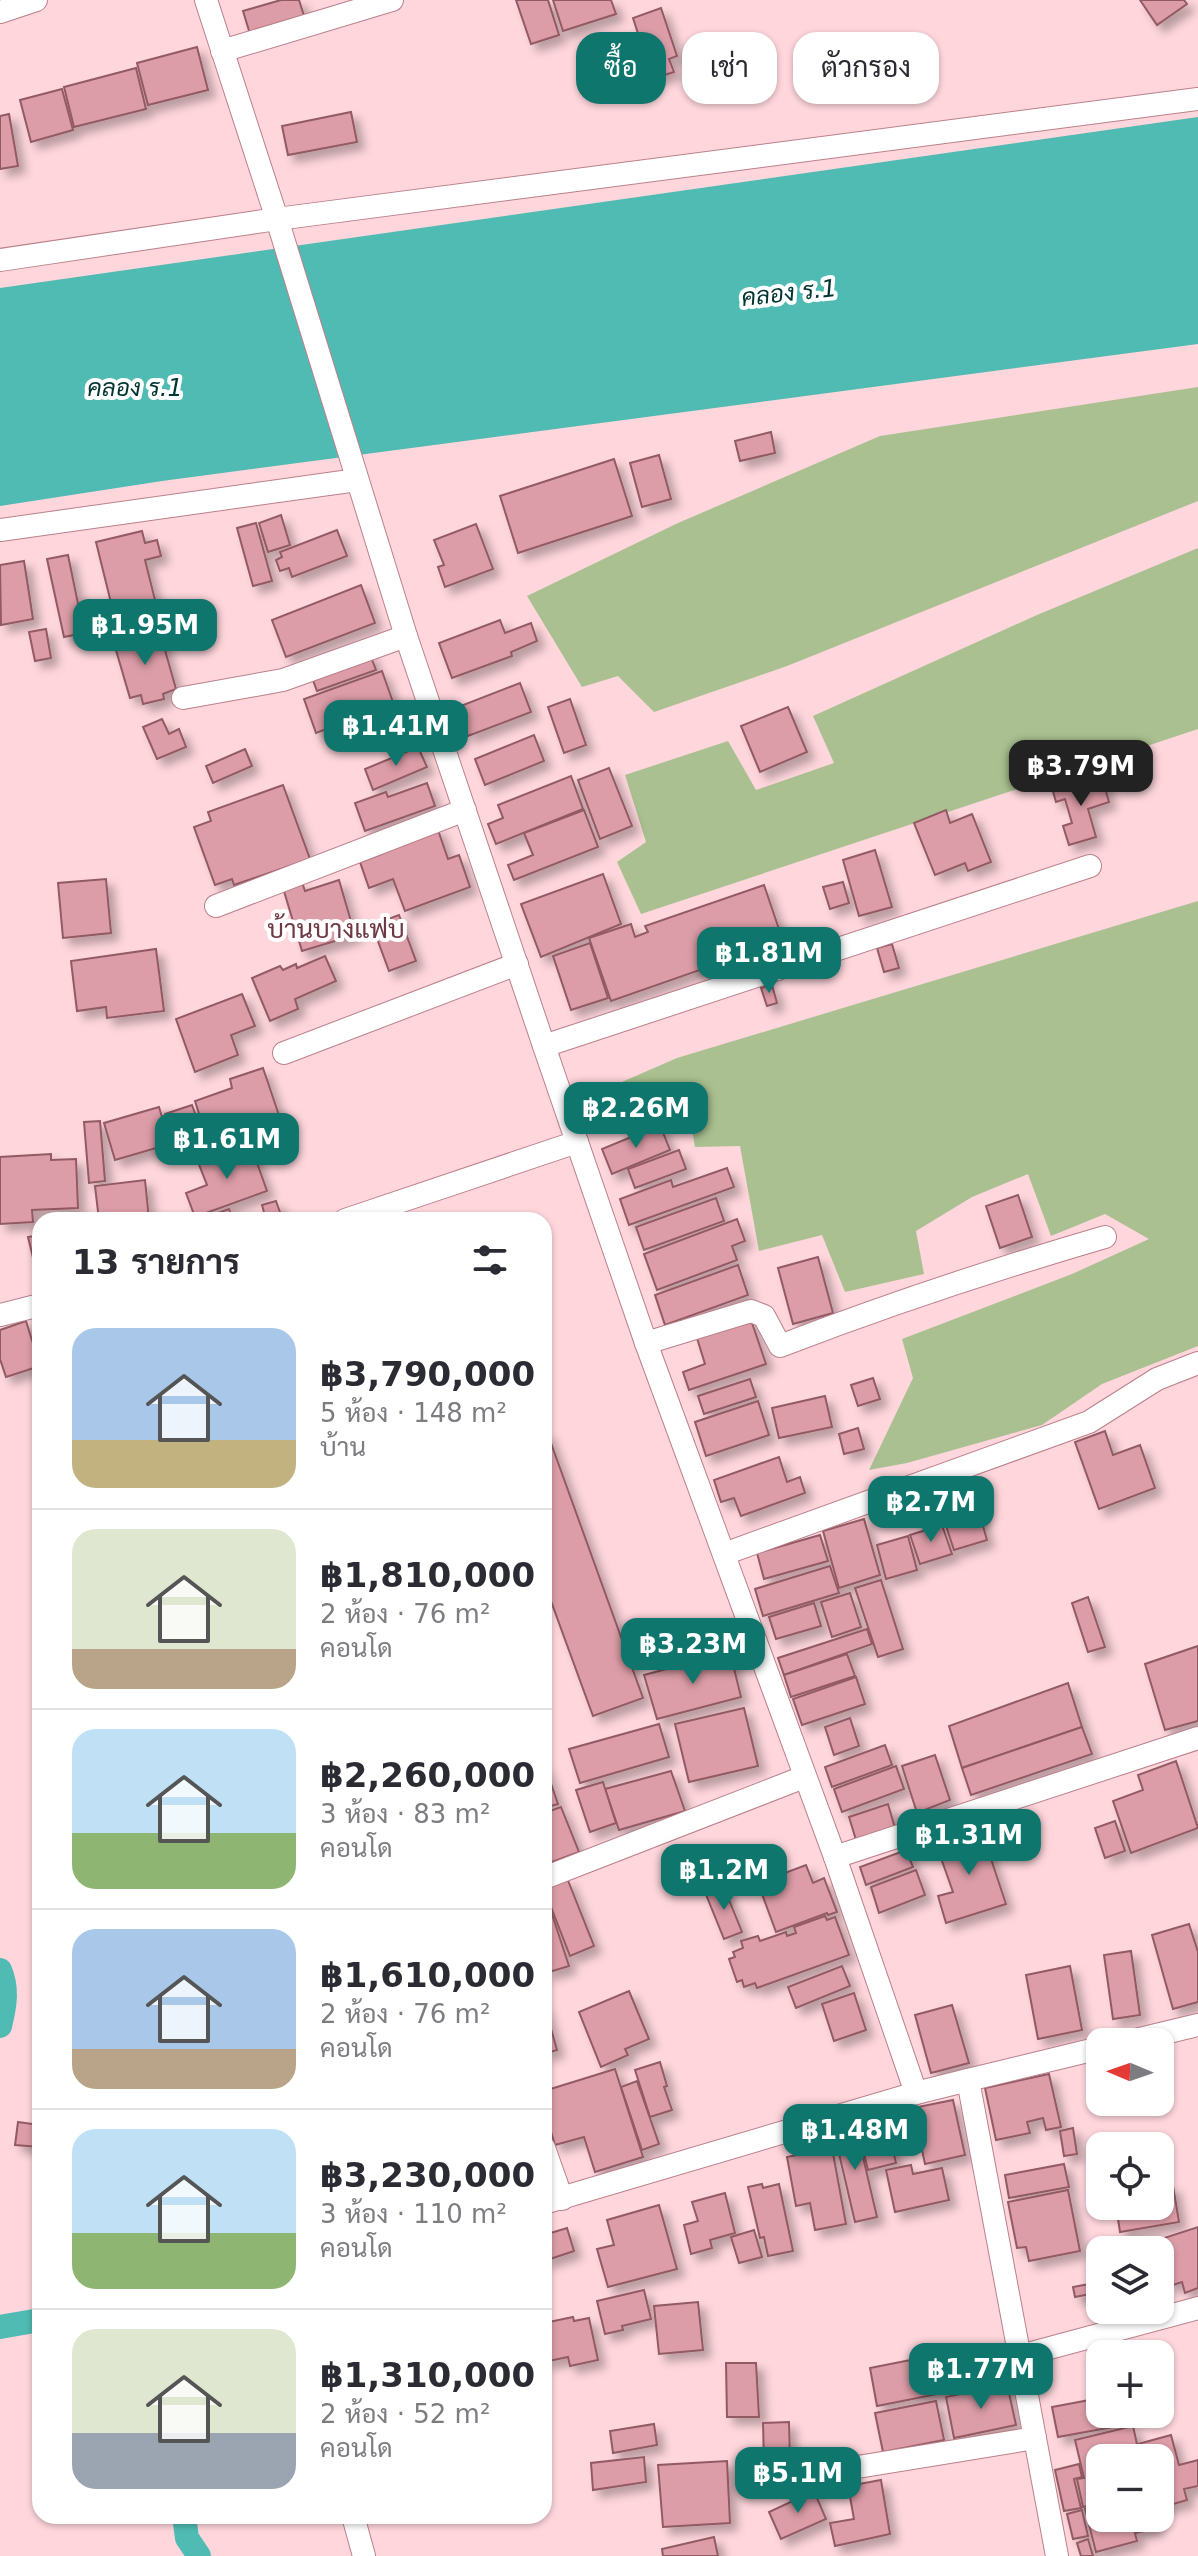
<!DOCTYPE html>
<html lang="th">
<head>
<meta charset="utf-8">
<style>
  body { margin:0; font-family:"DejaVu Sans",Sarabun,sans-serif; background:#f7f7f7; color:#2b2b33; height:100vh; display:flex; flex-direction:column; font-size:30px; white-space:nowrap }
  * { box-sizing:border-box; margin:0 }
  p { font-size:26px; color:#7c7c81 }
  .icon { flex:none; width:44px; height:44px; fill:none; stroke:currentColor; stroke-width:2; stroke-linecap:round; stroke-linejoin:round }
  .map { position:relative; flex:1; overflow:hidden }
  .panel { position:absolute; left:32px; top:1212px; width:520px; height:1312px; display:flex; flex-direction:column; background:#fff; border-radius:24px; box-shadow:0 2px 6px #0004 }
  .panel>* { flex:none }
  .top-card { position:absolute; left:576px; top:32px; width:502px; height:72px; display:flex; gap:16px }
  .needle { width:52px; rotate:272deg }
  .tools { position:absolute; left:1086px; top:2028px; display:grid; gap:16px }
  .tools a { display:grid; place-items:center; width:88px; height:88px; border-radius:16px; background:#fff; box-shadow:0 2px 6px #0004; font-size:40px }
  .price { position:absolute; translate:-50% -68px; padding:0 18px; border-radius:16px; background:#0f766e; color:#fff; font-size:26px; line-height:52px; filter:drop-shadow(0 2px 4px #0008) }
  .price::after { content:''; position:absolute; left:50%; top:48px; width:24px; height:18px; margin-left:-12px; background:inherit; clip-path:polygon(0 0,100% 0,50% 100%) }
  .price.active { background:#222; color:#fff }
  ul { padding:0; list-style:none }
  li { display:flex; align-items:center; gap:24px; height:200px; padding:0 40px }
  li+li { border-top:2px solid #e1e1e2 }
  li span { display:grid; place-items:center; flex:none; width:224px; height:160px; border-radius:24px; color:#555 }
  li>.icon { margin-inline-start:auto }
  span .icon { width:96px; height:96px; fill:#fffc; stroke-width:1 }
  li b { font-size:34px }
  h2 { display:flex; justify-content:space-between; align-items:center; height:96px; padding:0 40px; font-size:34px }
  .tag { padding:0 28px; border-radius:24px; background:#fff; box-shadow:0 2px 6px #0004; font-size:28px; line-height:72px }
  .tag.active { background:#0f766e; color:#fff }
  .map>svg:first-child { display:block }
  .green { fill:#aac090 }
  .water { fill:#4fbbb2 }
  .lines { fill:none; stroke-linecap:round; stroke-linejoin:round }
  .canal { stroke:#4fbbb2; stroke-width:24 }
  .building { fill:#dc9da8; stroke:#925a64; stroke-width:2; filter:url(#shadow) }
  .minor-casing { stroke:#bc808a; stroke-width:24 }
  .minor { stroke:#fff; stroke-width:22 }
  .labels { text-anchor:middle; dominant-baseline:central; stroke-width:8; stroke-linejoin:round; paint-order:stroke }
  .water-label { font-size:24px; font-style:italic; fill:#003532; stroke:#fff }
  .quarter-label { font-size:26px; fill:#6e3944; stroke:#fff }
</style>
</head>
<body>
<div class="map">
<svg width="1198" height="2556" viewBox="0 0 1198 2556">
  <defs>
    <filter id="shadow"><feDropShadow dx="7" dy="7" stdDeviation="4" flood-color="#0004"/></filter>
  </defs>
  <rect width="100%" height="100%" fill="#fed6dc"/>
  <g class="green">
    <path d="M1198,387V501L787,666L654,712L618,676L582,687L527,596L678,523L880,436Z"/>
    <path d="M1198,548V729L641,914L617,862L646,842L625,775L728,741L756,790L834,763L813,716L1037,615Z"/>
    <path d="M1198,901V1346L1102,1384L1042,1425L907,1463L869,1470L913,1378L902,1339L1072,1274L1149,1239L1105,1214L1051,1236L1028,1174L972,1197L916,1231L924,1274L845,1292L822,1235L759,1251L740,1146L695,1147L688,1106L599,1131L585,1098L677,1058Z"/>
  </g>
  <path class="water" d="M1198,117V344L162,481L0,506V288Z"/>
  <g class="lines">
    <g class="canal">
      <path d="M0,1970C8,1989 5,2006 0,2026"/>
      <path d="M0,2327L40,2320"/>
      <path d="M184,2516L187,2538L199,2556"/>
    </g>
  </g>
  <g class="building">
    <path d="M281,0H299L305,19L250,34L243,11Z"/>
    <path d="M516,0H548L559,35L531,44Z"/>
    <path d="M553,0H611L616,14L563,31Z"/>
    <path d="M1140,0H1184L1187,4L1157,25Z"/>
    <path d="M661,8L677,56L669,59L674,72L658,77L651,56L646,58L633,18Z"/>
    <path d="M197,47L208,90L148,105L137,63Z"/>
    <path d="M136,68L146,109L74,127L64,87Z"/>
    <path d="M62,89L73,130L31,142L20,100Z"/>
    <path d="M351,112L357,142L288,155L282,126Z"/>
    <path d="M9,114L18,166L0,169V116Z"/>
    <path d="M771,432L775,453L740,461L735,441Z"/>
    <path d="M659,455L671,499L642,507L630,463Z"/>
    <path d="M614,459L632,516L518,553L500,496Z"/>
    <path d="M281,515L290,545L268,552L259,523Z"/>
    <path d="M256,523L272,581L253,586L237,528Z"/>
    <path d="M476,524L493,569L445,587L438,567L444,565L434,540Z"/>
    <path d="M337,530L347,556L292,577L289,568L280,571L276,560L282,557L280,552Z"/>
    <path d="M142,531L145,543L157,540L161,556L145,560L155,600L127,607L130,620L116,623L96,542Z"/>
    <path d="M68,555L84,633L64,637L47,559Z"/>
    <path d="M24,561L33,619L1,625L0,565Z"/>
    <path d="M361,585L375,623L286,657L272,620Z"/>
    <path d="M500,620L505,633L531,623L537,641L511,652L512,656L452,678L439,643Z"/>
    <path d="M46,629L51,658L35,661L29,632Z"/>
    <path d="M145,631L147,640L161,636L176,689L163,694L164,699L143,704L141,695L130,698L113,640Z"/>
    <path d="M369,652L376,670L317,691L310,672Z"/>
    <path d="M382,671L395,708L360,720L364,730L342,738L337,725L316,733L304,699Z"/>
    <path d="M520,683L531,712L468,736L458,707Z"/>
    <path d="M570,699L586,745L564,753L548,707Z"/>
    <path d="M788,707L807,752L760,772L741,726Z"/>
    <path d="M162,719L169,734L179,729L186,747L157,759L143,727Z"/>
    <path d="M534,735L544,761L485,785L475,759Z"/>
    <path d="M418,747L427,767L373,790L365,769Z"/>
    <path d="M245,749L252,766L213,783L206,766Z"/>
    <path d="M609,768L632,826L600,839L578,780Z"/>
    <path d="M571,776L583,809L496,844L488,824L503,818L498,805Z"/>
    <path d="M1078,780L1081,788L1103,781L1109,802L1088,809L1096,837L1069,845L1063,826L1072,823L1065,799L1056,802L1052,788Z"/>
    <path d="M427,783L435,806L365,831L355,803L386,792L388,797Z"/>
    <path d="M283,785L310,859L234,885L232,879L215,885L194,827L211,821L208,812Z"/>
    <path d="M584,810L598,847L514,880L508,865L533,855L524,833Z"/>
    <path d="M946,810L950,823L972,814L991,862L968,871L965,863L935,875L914,823Z"/>
    <path d="M437,827L448,859L459,855L470,887L405,911L393,879L369,888L360,862L382,854L380,848Z"/>
    <path d="M875,850L892,907L859,916L843,860Z"/>
    <path d="M603,874L621,924L541,957L521,904Z"/>
    <path d="M106,879L111,933L63,938L58,883Z"/>
    <path d="M339,880L355,935L302,951L283,888L302,882L305,891Z"/>
    <path d="M843,882L849,903L830,909L823,887Z"/>
    <path d="M764,885L783,941L611,1001L589,938L631,924L635,937L648,932L645,926Z"/>
    <path d="M399,915L416,961L389,971L372,925Z"/>
    <path d="M590,943L608,998L571,1010L553,956Z"/>
    <path d="M892,944L899,968L884,972L877,948Z"/>
    <path d="M156,949L164,1011L107,1018L106,1007L77,1011L71,961Z"/>
    <path d="M325,956L336,981L295,999L298,1009L270,1021L252,978L280,966L283,970L296,964L297,968Z"/>
    <path d="M772,985L777,1003L767,1006L761,988Z"/>
    <path d="M242,994L255,1026L231,1035L238,1055L195,1072L176,1019Z"/>
    <path d="M263,1068L283,1127L211,1151L195,1101L232,1088L230,1079Z"/>
    <path d="M192,1105L197,1119L169,1128L165,1114Z"/>
    <path d="M159,1107L170,1144L115,1160L104,1123Z"/>
    <path d="M100,1121L105,1181L89,1183L84,1122Z"/>
    <path d="M660,1125L670,1150L612,1174L602,1149Z"/>
    <path d="M250,1143L267,1191L195,1217L186,1193L207,1185L198,1162Z"/>
    <path d="M679,1150L686,1169L635,1188L628,1169Z"/>
    <path d="M51,1154V1160L76,1159L78,1208L32,1210L33,1222L0,1224V1157Z"/>
    <path d="M727,1168L734,1187L629,1225L620,1199L671,1180L673,1187Z"/>
    <path d="M145,1180L149,1220H99L95,1186Z"/>
    <path d="M1018,1195L1032,1237L1000,1248L986,1206Z"/>
    <path d="M716,1198L724,1221L644,1250L636,1227Z"/>
    <path d="M276,1201L281,1215L266,1220L262,1205Z"/>
    <path d="M229,1209L233,1220H198Z"/>
    <path d="M737,1219L745,1241L732,1246L737,1260L657,1290L644,1254Z"/>
    <path d="M40,1235V1273L37,1274L28,1237Z"/>
    <path d="M818,1257L833,1313L793,1324L778,1268Z"/>
    <path d="M738,1265L748,1295L665,1325L655,1295Z"/>
    <path d="M750,1317L766,1364L689,1390L683,1372L705,1364L696,1335Z"/>
    <path d="M26,1321L40,1366L6,1377L0,1359V1330Z"/>
    <path d="M873,1378L880,1399L858,1406L851,1385Z"/>
    <path d="M750,1379L756,1397L704,1414L698,1396Z"/>
    <path d="M825,1396L832,1427L779,1438L772,1408Z"/>
    <path d="M758,1401L769,1435L706,1456L695,1422Z"/>
    <path d="M858,1428L864,1449L844,1454L839,1434Z"/>
    <path d="M1105,1431L1113,1455L1140,1445L1155,1488L1099,1509L1075,1442Z"/>
    <path d="M547,1432L643,1698L593,1716L544,1582V1433Z"/>
    <path d="M779,1457L787,1482L800,1477L805,1493L741,1516L734,1498L721,1502L714,1480Z"/>
    <path d="M979,1512L987,1540L954,1550L945,1523Z"/>
    <path d="M864,1519L880,1575L839,1588L823,1531Z"/>
    <path d="M942,1525L952,1554L920,1564L910,1535Z"/>
    <path d="M820,1535L828,1561L764,1579L757,1553Z"/>
    <path d="M908,1536L917,1570L886,1579L877,1545Z"/>
    <path d="M830,1566L839,1593L763,1616L755,1589Z"/>
    <path d="M881,1580L903,1649L878,1657L855,1588Z"/>
    <path d="M850,1593L861,1627L832,1637L821,1602Z"/>
    <path d="M1088,1597L1105,1647L1088,1652L1072,1603Z"/>
    <path d="M814,1603L821,1626L776,1639L769,1617Z"/>
    <path d="M867,1629L872,1644L784,1675L778,1658Z"/>
    <path d="M1198,1646V1721L1165,1730L1145,1664Z"/>
    <path d="M730,1652L741,1697L657,1719L644,1675Z"/>
    <path d="M847,1654L855,1676L791,1697L784,1675Z"/>
    <path d="M856,1677L865,1704L802,1725L793,1699Z"/>
    <path d="M1068,1683L1082,1727L962,1768L949,1726Z"/>
    <path d="M744,1708L758,1766L689,1782L675,1724Z"/>
    <path d="M850,1718L859,1746L834,1755L825,1727Z"/>
    <path d="M659,1724L669,1757L580,1783L569,1749Z"/>
    <path d="M1082,1727L1092,1754L971,1795L962,1768Z"/>
    <path d="M885,1745L892,1765L832,1787L825,1767Z"/>
    <path d="M935,1755L950,1800L917,1813L902,1766Z"/>
    <path d="M1176,1761L1198,1828L1131,1853L1113,1801L1143,1790L1138,1775Z"/>
    <path d="M544,1763L558,1804L544,1808Z"/>
    <path d="M896,1766L904,1789L842,1812L834,1789Z"/>
    <path d="M671,1771L685,1811L619,1830L605,1789Z"/>
    <path d="M603,1782L616,1823L590,1832L576,1790Z"/>
    <path d="M888,1804L895,1828L856,1840L849,1817Z"/>
    <path d="M561,1807L579,1852L544,1865V1813Z"/>
    <path d="M1115,1821L1125,1851L1105,1858L1095,1828Z"/>
    <path d="M981,1829L1006,1904L946,1923L938,1896L953,1892L936,1844Z"/>
    <path d="M906,1850L913,1867L866,1885L860,1867Z"/>
    <path d="M806,1865L813,1883L824,1878L837,1912L828,1915L827,1913L776,1932L758,1883Z"/>
    <path d="M916,1870L925,1895L879,1913L871,1887Z"/>
    <path d="M567,1878L594,1946L570,1956L544,1889Z"/>
    <path d="M723,1885L742,1932L724,1939L705,1892Z"/>
    <path d="M547,1899L569,1966L546,1973L544,1900Z"/>
    <path d="M825,1916L827,1920L835,1917L849,1955L757,1988L755,1983L744,1987L742,1980L737,1982L729,1959L735,1957L733,1952L743,1948L741,1941L758,1936L760,1941L786,1932L787,1936L796,1933L794,1927Z"/>
    <path d="M1189,1924L1198,1952V2002L1173,2009L1152,1935Z"/>
    <path d="M1131,1951L1140,2015L1113,2019L1104,1955Z"/>
    <path d="M842,1966L850,1986L796,2008L788,1987Z"/>
    <path d="M1070,1966L1082,2030L1038,2039L1026,1975Z"/>
    <path d="M629,1991L649,2039L625,2049L628,2055L601,2067L579,2012Z"/>
    <path d="M854,1993L866,2030L834,2041L822,2004Z"/>
    <path d="M544,2004L557,2050L544,2054Z"/>
    <path d="M952,2005L969,2063L931,2073L915,2015Z"/>
    <path d="M660,2062L667,2086L664,2087L672,2110L650,2117L635,2070Z"/>
    <path d="M615,2069L643,2157L595,2172L584,2137L555,2145L544,2109V2091Z"/>
    <path d="M1049,2074L1061,2127L1046,2130L1043,2118L1027,2122L1030,2133L996,2140L985,2088Z"/>
    <path d="M637,2081L659,2144L642,2150L621,2087Z"/>
    <path d="M953,2100L965,2155L925,2164L913,2108Z"/>
    <path d="M885,2115L896,2163L868,2170L856,2122Z"/>
    <path d="M18,2122L40,2125V2147L15,2145Z"/>
    <path d="M855,2123L877,2217L855,2222L833,2128Z"/>
    <path d="M1073,2128L1077,2154L1064,2156L1060,2131Z"/>
    <path d="M832,2148L846,2224L815,2230L810,2203L796,2206L787,2157Z"/>
    <path d="M1064,2164L1069,2187L1009,2198L1005,2175Z"/>
    <path d="M911,2165L913,2174L942,2168L949,2200L895,2212L886,2170Z"/>
    <path d="M762,2184L763,2188L779,2184L793,2251L768,2256L764,2237L760,2238L748,2187Z"/>
    <path d="M1173,2186L1179,2222L1120,2232L1116,2206H1160V2188Z"/>
    <path d="M1068,2190L1080,2251L1029,2261L1026,2247L1017,2248L1008,2202Z"/>
    <path d="M725,2193L735,2233L710,2240L712,2248L691,2254L684,2225L698,2221L692,2202Z"/>
    <path d="M659,2205L677,2269L608,2287L597,2249L614,2245L607,2220Z"/>
    <path d="M1198,2227V2288L1185,2293L1182,2282L1170,2286L1166,2274L1160,2277V2250H1134L1133,2248Z"/>
    <path d="M567,2228L574,2251L544,2261V2235Z"/>
    <path d="M754,2230L762,2257L739,2263L731,2237Z"/>
    <path d="M1100,2282V2292L1075,2297L1073,2287Z"/>
    <path d="M644,2290L651,2319L622,2326L623,2330L605,2334L597,2301Z"/>
    <path d="M698,2302L703,2350L659,2354L654,2306Z"/>
    <path d="M573,2317L574,2321L589,2318L598,2360L570,2366L568,2357L544,2362V2323Z"/>
    <path d="M956,2351L963,2389L877,2406L870,2368Z"/>
    <path d="M726,2363H756L759,2417H727Z"/>
    <path d="M1007,2384L1016,2425L954,2438L946,2397Z"/>
    <path d="M1100,2398V2414H1122L1124,2425L1058,2437L1052,2407Z"/>
    <path d="M936,2401L944,2440L883,2452L875,2413Z"/>
    <path d="M789,2422L790,2461L764,2462L763,2423Z"/>
    <path d="M654,2424L657,2445L613,2453L610,2431Z"/>
    <path d="M1133,2426L1140,2458H1100V2503L1083,2507L1077,2479L1084,2478L1075,2440Z"/>
    <path d="M1171,2435L1179,2465L1198,2460V2486L1184,2489L1187,2500L1160,2508V2458H1141L1138,2444Z"/>
    <path d="M644,2457L646,2482L593,2490L591,2463Z"/>
    <path d="M727,2461L730,2523L663,2527L658,2465Z"/>
    <path d="M1079,2464L1082,2477L1074,2479L1081,2508L1064,2511L1055,2470Z"/>
    <path d="M881,2480L890,2534L835,2546L830,2523L854,2519L848,2486Z"/>
    <path d="M814,2491L826,2519L781,2539L769,2512Z"/>
    <path d="M1100,2505V2518H1131L1137,2541L1096,2552L1085,2509Z"/>
    <path d="M1082,2510L1088,2536L1073,2539L1067,2514Z"/>
    <path d="M1132,2518H1154L1156,2528L1136,2533Z"/>
    <path d="M714,2537L718,2556H663L662,2549Z"/>
    <path d="M1088,2539L1093,2556H1081L1077,2543Z"/>
  </g>
  <g class="lines">
    <g class="minor-casing">
      <g id="minor">
        <path d="M206,0L277,219L406,636L544,1046L646,1343L835,1857L916,2093L968,2080L1057,2556"/>
        <path d="M0,12L36,0"/>
        <path d="M222,51L392,0"/>
        <path d="M0,260L277,219L1198,99"/>
        <path d="M0,530L357,480"/>
        <path d="M183,698L283,680L406,636"/>
        <path d="M216,906L465,810"/>
        <path d="M544,1046L1090,866"/>
        <path d="M284,1053L517,964"/>
        <path d="M345,1220L577,1142"/>
        <path d="M0,1315L40,1305"/>
        <path d="M646,1343L751,1311L764,1316L780,1346C887,1305 995,1269 1105,1237"/>
        <path d="M724,1554L1089,1422L1157,1379L1198,1363"/>
        <path d="M835,1857L1198,1738"/>
        <path d="M544,1878L804,1777"/>
        <path d="M1127,2042L1198,2025"/>
        <path d="M968,2080L1100,2048"/>
        <path d="M544,2148L562,2199"/>
        <path d="M544,2203L916,2093"/>
        <path d="M1020,2356L1198,2308"/>
        <path d="M758,2474L827,2472L1035,2438"/>
        <path d="M353,2516L364,2556"/>
      </g>
    </g>
    <use href="#minor" class="minor"/>
  </g>
  <g class="labels">
    <g class="water-label">
      <text transform="translate(789 293) rotate(-6)">คลอง ร.1</text>
      <text x="135" y="388">คลอง ร.1</text>
    </g>
    <g class="quarter-label">
      <text x="336" y="929">บ้านบางแฟบ</text>
    </g>
  </g>
</svg>
<div class="tools">
<a><svg class="needle" viewBox="-14 -14 28 28"><path d="M0-13l5 13h-10z" fill="#e53935"/><path d="M0 13l5-13h-10z" fill="#7c7c81"/></svg></a>
<a><svg class="icon" aria-label="locate" viewBox="0 0 24 24"><circle cx="12" cy="12" r="6"/><path d="M12 2v4M12 18v4M2 12h4M18 12h4"/></svg></a>
<a><svg class="icon" aria-label="layers" viewBox="0 0 24 24"><path d="M12 4l9 5-9 5-9-5zM3 14l9 5 9-5"/></svg></a>
<a>+</a>
<a>−</a>
</div>
<b class="price" style="left:145px;top:667px">฿1.95M</b>
<b class="price" style="left:396px;top:768px">฿1.41M</b>
<b class="price active" style="left:1081px;top:808px">฿3.79M</b>
<b class="price" style="left:769px;top:995px">฿1.81M</b>
<b class="price" style="left:636px;top:1150px">฿2.26M</b>
<b class="price" style="left:227px;top:1181px">฿1.61M</b>
<b class="price" style="left:931px;top:1544px">฿2.7M</b>
<b class="price" style="left:693px;top:1686px">฿3.23M</b>
<b class="price" style="left:969px;top:1877px">฿1.31M</b>
<b class="price" style="left:724px;top:1912px">฿1.2M</b>
<b class="price" style="left:855px;top:2172px">฿1.48M</b>
<b class="price" style="left:981px;top:2411px">฿1.77M</b>
<b class="price" style="left:798px;top:2515px">฿5.1M</b>
<div class="top-card">
<a class="tag active">ซื้อ</a>
<a class="tag">เช่า</a>
<a class="tag">ตัวกรอง</a>
</div>
<section class="panel">
<h2>13 รายการ<svg class="icon" aria-label="filters" viewBox="0 0 24 24"><path d="M4 7h16M4 17h16"/><circle cx="9" cy="7" r="2"/><circle cx="15" cy="17" r="2"/></svg></h2>
<ul>
<li><span style="background:linear-gradient(#a9c7e8 70%,#c2b280 0)"><svg class="icon" aria-label="home" viewBox="0 0 24 24"><path d="M3 11l9-7 9 7M6 9v11h12V9"/></svg></span><div><b>฿3,790,000</b><p>5 ห้อง · 148 m²</p><p>บ้าน</p></div></li>
<li><span style="background:linear-gradient(#dfe7d0 75%,#b9a48a 0)"><svg class="icon" aria-label="home" viewBox="0 0 24 24"><path d="M3 11l9-7 9 7M6 9v11h12V9"/></svg></span><div><b>฿1,810,000</b><p>2 ห้อง · 76 m²</p><p>คอนโด</p></div></li>
<li><span style="background:linear-gradient(#bfe0f5 65%,#8fb573 0)"><svg class="icon" aria-label="home" viewBox="0 0 24 24"><path d="M3 11l9-7 9 7M6 9v11h12V9"/></svg></span><div><b>฿2,260,000</b><p>3 ห้อง · 83 m²</p><p>คอนโด</p></div></li>
<li><span style="background:linear-gradient(#a9c7e8 75%,#b9a48a 0)"><svg class="icon" aria-label="home" viewBox="0 0 24 24"><path d="M3 11l9-7 9 7M6 9v11h12V9"/></svg></span><div><b>฿1,610,000</b><p>2 ห้อง · 76 m²</p><p>คอนโด</p></div></li>
<li><span style="background:linear-gradient(#bfe0f5 65%,#8fb573 0)"><svg class="icon" aria-label="home" viewBox="0 0 24 24"><path d="M3 11l9-7 9 7M6 9v11h12V9"/></svg></span><div><b>฿3,230,000</b><p>3 ห้อง · 110 m²</p><p>คอนโด</p></div></li>
<li><span style="background:linear-gradient(#dfe7d0 65%,#9aa5b1 0)"><svg class="icon" aria-label="home" viewBox="0 0 24 24"><path d="M3 11l9-7 9 7M6 9v11h12V9"/></svg></span><div><b>฿1,310,000</b><p>2 ห้อง · 52 m²</p><p>คอนโด</p></div></li>
</ul>
</section>
</div>
</body>
</html>
